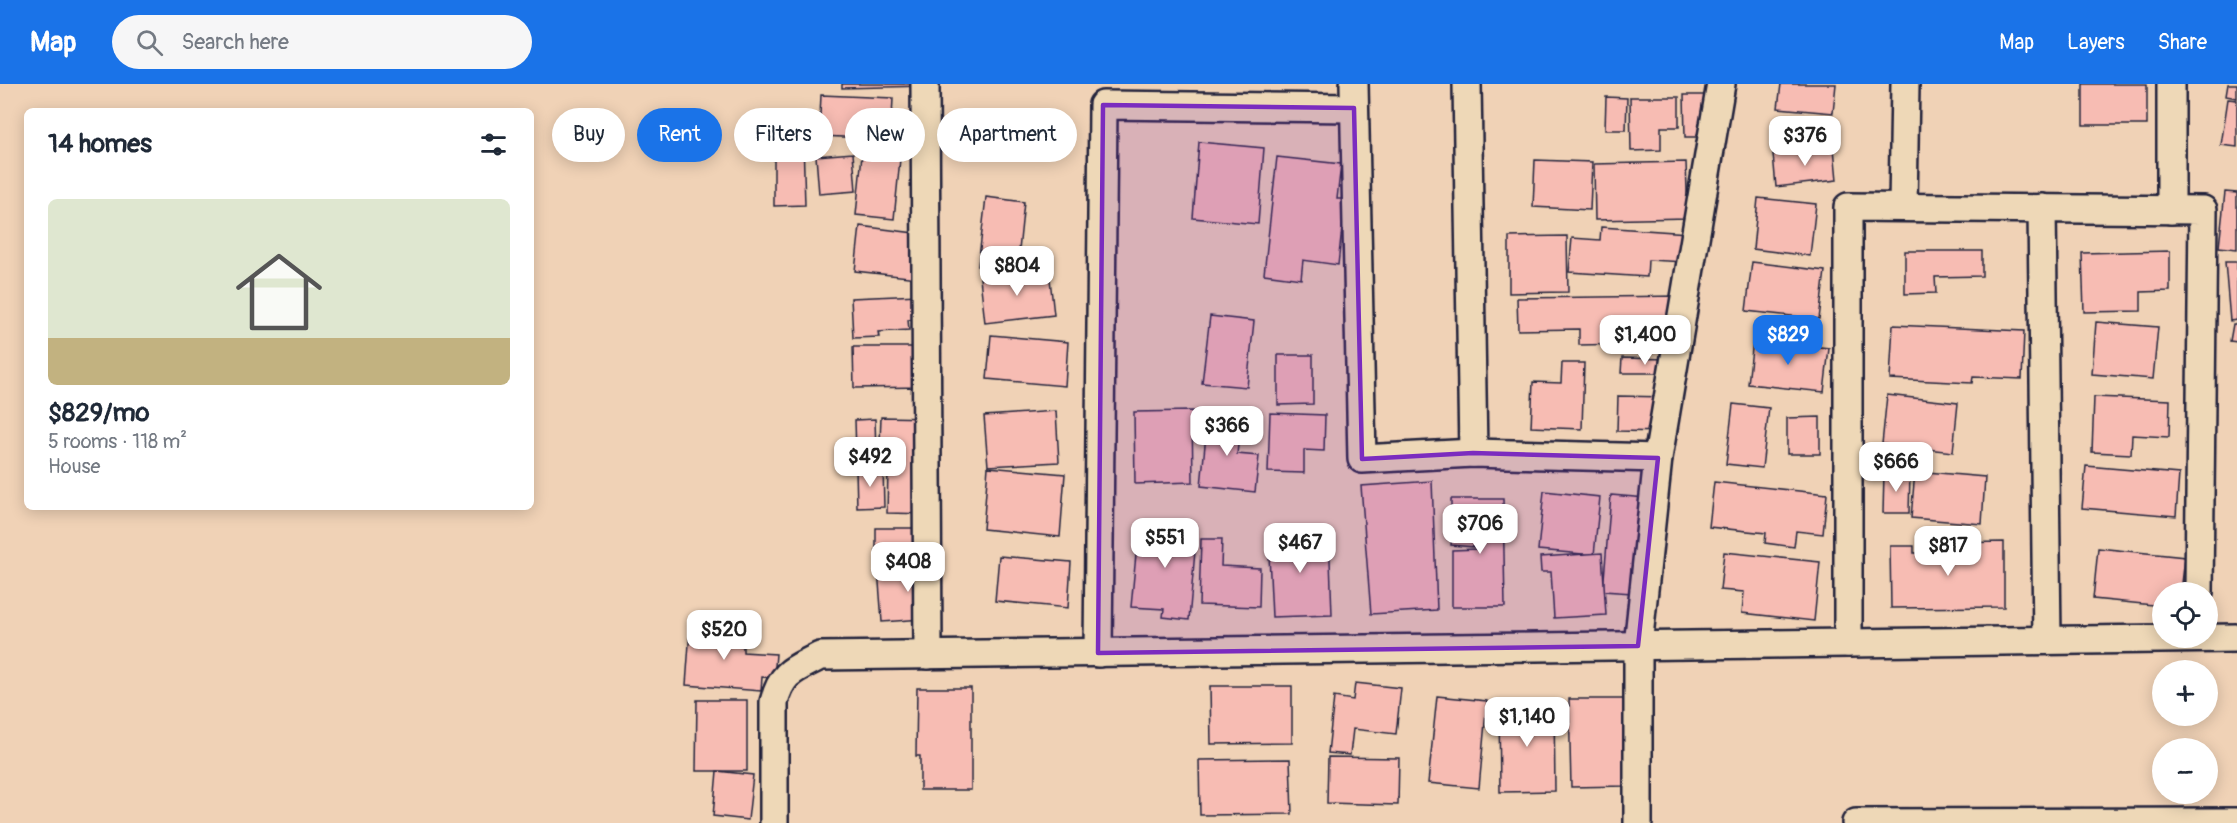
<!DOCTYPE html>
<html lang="en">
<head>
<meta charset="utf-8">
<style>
  body { margin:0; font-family:Pangolin,sans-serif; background:#f6f6f7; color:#1f2937; height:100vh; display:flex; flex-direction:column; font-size:22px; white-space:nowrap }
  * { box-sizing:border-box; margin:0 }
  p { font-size:20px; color:#747a83 }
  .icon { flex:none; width:33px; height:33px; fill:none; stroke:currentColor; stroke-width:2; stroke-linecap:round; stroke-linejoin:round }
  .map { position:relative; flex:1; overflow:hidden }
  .drawer { position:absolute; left:24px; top:24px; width:510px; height:402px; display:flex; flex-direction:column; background:#fff; border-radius:9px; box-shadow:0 3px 15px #0003 }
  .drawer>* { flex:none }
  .banner { position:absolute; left:552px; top:24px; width:570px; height:54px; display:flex; gap:12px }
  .tools { position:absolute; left:2152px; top:498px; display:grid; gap:12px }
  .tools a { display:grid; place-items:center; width:66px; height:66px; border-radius:50%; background:#fff; box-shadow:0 3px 15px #0003; font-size:30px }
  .price { position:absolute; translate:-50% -51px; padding:0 14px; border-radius:12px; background:#fff; color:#222; font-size:20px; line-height:39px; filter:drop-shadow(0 2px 3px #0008) }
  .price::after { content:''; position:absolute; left:50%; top:36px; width:18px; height:14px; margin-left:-9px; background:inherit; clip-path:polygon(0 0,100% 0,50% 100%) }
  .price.selected { background:#1a73e8; color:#fff }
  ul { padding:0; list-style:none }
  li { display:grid; align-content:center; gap:12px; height:318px; padding:0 24px }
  li span { display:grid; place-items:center; height:186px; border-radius:9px; color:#555 }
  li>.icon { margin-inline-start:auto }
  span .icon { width:108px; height:108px; fill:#fffc; stroke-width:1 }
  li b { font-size:26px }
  h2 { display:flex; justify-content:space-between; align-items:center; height:72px; padding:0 24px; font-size:26px }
  .tag { padding:0 21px; border-radius:27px; background:#fff; box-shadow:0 3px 15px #0003; font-size:21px; line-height:54px }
  .tag.selected { background:#1a73e8; color:#fff }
  header { display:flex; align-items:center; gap:36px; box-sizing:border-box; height:84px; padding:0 30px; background:#1a73e8; color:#fff }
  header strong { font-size:28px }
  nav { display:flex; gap:33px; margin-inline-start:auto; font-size:21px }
  .search { width:420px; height:54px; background:#f6f6f7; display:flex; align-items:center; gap:15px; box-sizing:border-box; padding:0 21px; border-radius:33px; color:#747a83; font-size:22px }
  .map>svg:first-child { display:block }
  .building { fill:#f7bcb3; stroke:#22223b; stroke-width:1.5 }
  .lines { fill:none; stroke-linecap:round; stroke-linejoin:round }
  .minor-casing { stroke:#22223b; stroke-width:32 }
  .minor { stroke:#eed8b7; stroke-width:27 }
  .marked { fill:#7b2cbf; fill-opacity:0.2; stroke:#7b2cbf; stroke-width:4.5; stroke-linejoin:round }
</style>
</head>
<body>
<header>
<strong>Map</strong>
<div class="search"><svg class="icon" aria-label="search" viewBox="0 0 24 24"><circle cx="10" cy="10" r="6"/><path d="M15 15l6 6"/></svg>Search here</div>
<nav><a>Map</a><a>Layers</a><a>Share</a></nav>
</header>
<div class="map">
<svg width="2237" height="739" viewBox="0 0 2237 739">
  <rect width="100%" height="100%" fill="#f0d2b6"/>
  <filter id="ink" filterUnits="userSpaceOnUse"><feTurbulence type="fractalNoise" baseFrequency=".0167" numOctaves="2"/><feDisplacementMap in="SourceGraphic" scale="12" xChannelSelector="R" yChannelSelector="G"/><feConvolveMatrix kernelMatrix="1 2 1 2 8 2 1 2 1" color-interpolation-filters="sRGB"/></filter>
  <g filter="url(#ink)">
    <g class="building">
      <path d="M842,0H927V2L842,4Z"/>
      <path d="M1781,0H1836L1833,29L1778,24Z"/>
      <rect x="2083" y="0" width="64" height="41"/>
      <path d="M2228,0H2237V14L2226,12Z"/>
      <path d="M821,11L893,14L891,55L819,52Z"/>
      <path d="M1684,11H1712L1713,53H1685Z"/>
      <path d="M1606,13L1627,14L1626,46H1605Z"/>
      <path d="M1630,13H1679V43H1661V66L1631,67Z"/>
      <path d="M2228,15L2237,16V63L2221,61Z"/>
      <path d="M803,57L805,121L774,122V58Z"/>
      <path d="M1199,58L1264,64L1258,140L1193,134Z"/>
      <path d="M1834,64L1837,96L1776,103L1773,70Z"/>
      <path d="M853,69L856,107L819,110L816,72Z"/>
      <path d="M862,71L900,75L894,135L856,131Z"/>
      <path d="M1277,73L1341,80L1337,115H1345L1338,181L1303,176L1301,195L1264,190Z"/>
      <path d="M1535,76L1592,78L1590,126L1533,123Z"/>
      <path d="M1686,78L1688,134L1595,136L1594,80Z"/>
      <path d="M2225,108L2237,109V165L2219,163Z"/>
      <path d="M986,113L1024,118L1017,186L978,182Z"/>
      <path d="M1758,114L1816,120L1810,172L1753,165Z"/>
      <path d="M860,142L922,150L917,194L855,187Z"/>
      <path d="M1601,143L1688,149L1686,178L1648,176L1647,193L1569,188L1572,154L1600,156Z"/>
      <path d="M1567,152L1568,208L1509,209V153Z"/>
      <path d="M1905,167H1982V192L1935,193L1936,209L1905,210Z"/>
      <path d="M2170,167V207L2141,208V227L2084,228L2082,169Z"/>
      <path d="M1752,178L1825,187L1819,235L1746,227Z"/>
      <path d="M2225,178H2237V236L2230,237Z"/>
      <path d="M1049,186L1054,231L985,239L980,194Z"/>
      <path d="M919,211L920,235L908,236L909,246L878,248L879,253L853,254L851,214Z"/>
      <path d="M1681,212L1682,259L1579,261V245L1518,246L1517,214Z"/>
      <path d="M1210,232L1254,237L1247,303L1202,299Z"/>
      <path d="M2096,238L2158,243L2153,295L2092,290Z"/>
      <path d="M2233,240H2237V258L2230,257Z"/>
      <path d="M1893,241L2024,247L2022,295L1973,293L1972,299L1890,295Z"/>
      <path d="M991,251L1068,258L1065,302L987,295Z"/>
      <path d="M1753,256L1829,264L1824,308L1748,300Z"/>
      <path d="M853,263H924L925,303L854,304Z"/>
      <path d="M1278,271H1313V320L1278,321Z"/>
      <path d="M1622,274L1669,275V289H1621Z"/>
      <path d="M1562,279H1584L1582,345L1531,343L1533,298L1561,299Z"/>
      <path d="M1887,311L1958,319L1953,368L1882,360Z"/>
      <path d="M1618,312L1668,313L1667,348L1617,347Z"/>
      <path d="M2094,313L2170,316L2169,353L2132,351L2131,370L2092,368Z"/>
      <path d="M1733,320L1769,324L1762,384L1726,380Z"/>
      <path d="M1056,327L1059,378L988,382L984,332Z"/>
      <path d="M1192,327L1193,398L1135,400L1134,328Z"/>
      <path d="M1270,329L1325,331L1324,367L1304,366V389L1268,388Z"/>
      <path d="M1208,330L1241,334L1237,370L1259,372L1255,408L1201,402Z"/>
      <path d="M881,333L931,334L930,430L887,429L888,386L879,385Z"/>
      <path d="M1820,333V370H1787V334Z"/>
      <path d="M875,335L876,370H856L855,336Z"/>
      <path d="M2086,382L2179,390L2176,432L2082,424Z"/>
      <path d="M988,383L1065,390L1060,453L983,445Z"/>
      <path d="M883,384L884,423L857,424L856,385Z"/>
      <path d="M1915,387L1985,393L1982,440L1911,434Z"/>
      <path d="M1884,389L1910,390L1909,429H1883Z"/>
      <path d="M1432,397L1437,526L1371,530L1361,402Z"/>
      <path d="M1714,398L1827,410L1823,450L1796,447L1794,463L1765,459L1766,449L1709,443Z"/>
      <path d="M1544,407L1600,413L1594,471L1538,466Z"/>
      <path d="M1611,411L1658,415L1632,509L1603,507Z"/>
      <path d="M1451,415H1503L1505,523H1452V466L1478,465V441H1451Z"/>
      <path d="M1139,439L1197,444L1189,536L1163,533L1164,525L1131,523Z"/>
      <path d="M1453,443L1476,445L1474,463L1451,461Z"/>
      <path d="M876,444H927L917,467H876Z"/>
      <path d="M1329,448L1332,531L1272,533L1268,450Z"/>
      <path d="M1201,455H1222L1221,482L1260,484L1259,523L1199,521Z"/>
      <path d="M2004,458V523L1891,524L1890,462H1914V469H1944L1943,459Z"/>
      <path d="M2098,464L2185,473L2181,508H2163V522L2093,515Z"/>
      <path d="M1724,468L1820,478L1814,537L1742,529L1744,508L1720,506Z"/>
      <path d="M1602,469L1606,531L1554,534L1551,488H1541L1540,473Z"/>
      <path d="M999,472L1071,478L1068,524L995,517Z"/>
      <path d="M934,481L937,534L882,538L878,485Z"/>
      <path d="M691,532L714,534L712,559L743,562V568L776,570L774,594L762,593L761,607L686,601Z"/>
      <path d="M1355,599L1401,604L1396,650L1353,645L1350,671L1328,669L1334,613L1353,616Z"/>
      <path d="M1210,602H1292V659L1211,660Z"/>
      <path d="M917,604H971V706H920V672H916Z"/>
      <path d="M1437,612L1487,617L1479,704L1428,699Z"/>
      <path d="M1569,615H1625L1626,702L1571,703Z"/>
      <path d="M697,616H747V687H696Z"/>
      <path d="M1554,620L1555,707L1500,708L1499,621Z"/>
      <path d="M1328,673L1399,674L1398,721L1327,719Z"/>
      <path d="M1290,675L1292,730L1200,731L1199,676Z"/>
      <path d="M717,687L753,691L748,736L713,732Z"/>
    </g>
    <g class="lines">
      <g class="minor-casing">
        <g id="minor">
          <path d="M925,0L928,571"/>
          <path d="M1354,0L1362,375L1473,369L1658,374"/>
          <path d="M1467,0L1473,369"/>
          <path d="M1903,123L1905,0"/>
          <path d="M2042,124L2047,556"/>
          <path d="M2171,126V0"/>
          <path d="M1848,559V123L2203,126L2199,508"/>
          <path d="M1098,569L1103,21L1354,24"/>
          <path d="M774,739V618C782,588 793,586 820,572L2237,554"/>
          <path d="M1638,739V562L1658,374L1721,0"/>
          <path d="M1856,739L2237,738"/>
        </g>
      </g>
      <use href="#minor" class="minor"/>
    </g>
  </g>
  <path class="marked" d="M1103,21L1354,24L1362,375L1473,369L1658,374L1638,562L1098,569Z"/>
</svg>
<div class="tools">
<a><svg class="icon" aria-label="locate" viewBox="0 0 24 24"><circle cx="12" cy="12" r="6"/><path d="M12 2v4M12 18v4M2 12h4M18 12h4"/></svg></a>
<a>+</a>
<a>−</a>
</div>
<b class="price" style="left:1805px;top:83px">$376</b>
<b class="price" style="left:1017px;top:213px">$804</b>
<b class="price" style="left:1645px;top:282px">$1,400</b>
<b class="price selected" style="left:1788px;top:282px">$829</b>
<b class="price" style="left:1227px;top:373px">$366</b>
<b class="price" style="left:870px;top:404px">$492</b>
<b class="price" style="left:1896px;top:409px">$666</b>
<b class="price" style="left:1480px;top:471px">$706</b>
<b class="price" style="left:1165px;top:485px">$551</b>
<b class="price" style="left:1300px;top:490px">$467</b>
<b class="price" style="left:1948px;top:493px">$817</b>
<b class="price" style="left:908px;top:509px">$408</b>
<b class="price" style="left:724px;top:577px">$520</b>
<b class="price" style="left:1527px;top:664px">$1,140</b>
<div class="banner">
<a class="tag">Buy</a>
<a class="tag selected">Rent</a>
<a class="tag">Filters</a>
<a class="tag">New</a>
<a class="tag">Apartment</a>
</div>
<section class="drawer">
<h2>14 homes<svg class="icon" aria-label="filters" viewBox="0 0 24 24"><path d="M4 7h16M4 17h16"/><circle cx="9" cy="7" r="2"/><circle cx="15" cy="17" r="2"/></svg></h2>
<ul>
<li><span style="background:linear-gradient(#dfe7d0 75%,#c2b280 0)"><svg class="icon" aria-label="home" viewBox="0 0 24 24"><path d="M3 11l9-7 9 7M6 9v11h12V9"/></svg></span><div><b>$829/mo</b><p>5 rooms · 118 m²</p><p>House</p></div></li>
</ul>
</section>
</div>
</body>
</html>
